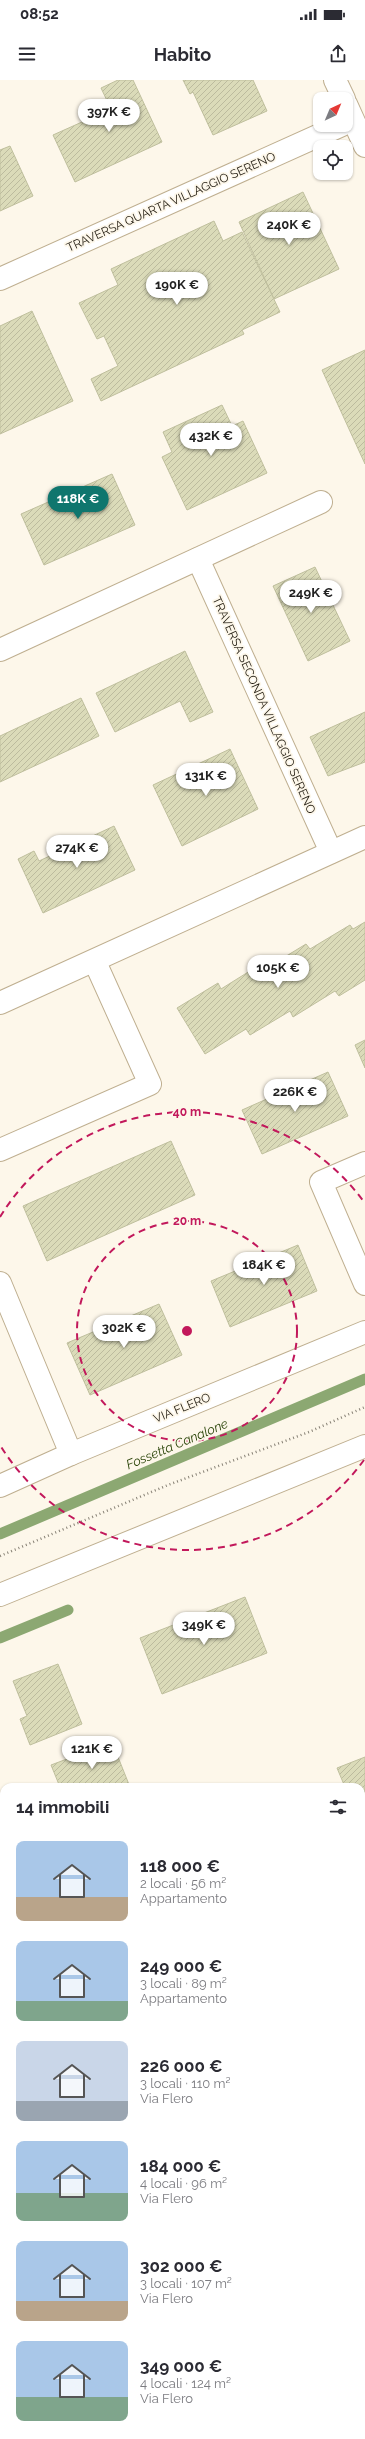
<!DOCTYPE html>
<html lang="it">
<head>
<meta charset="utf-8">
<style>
  body { margin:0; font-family:Raleway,sans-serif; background:#f2f2f3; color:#2b2b33; height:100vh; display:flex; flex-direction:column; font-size:15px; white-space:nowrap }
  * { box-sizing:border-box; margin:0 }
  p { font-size:13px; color:#7c7c81 }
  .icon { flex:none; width:22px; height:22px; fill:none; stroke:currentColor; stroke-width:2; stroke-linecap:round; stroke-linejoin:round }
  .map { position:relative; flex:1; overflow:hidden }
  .details { position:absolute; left:0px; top:1703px; width:365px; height:656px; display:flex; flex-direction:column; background:#fff; border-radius:12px 12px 0 0; box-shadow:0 1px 3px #0004 }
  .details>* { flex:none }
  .needle { width:26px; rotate:44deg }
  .fabs { position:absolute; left:313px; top:12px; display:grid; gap:8px }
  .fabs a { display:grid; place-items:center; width:40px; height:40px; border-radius:8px; background:#fff; box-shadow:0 1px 3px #0004; font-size:20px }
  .price { position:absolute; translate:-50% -34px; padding:0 9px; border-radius:14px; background:#fff; color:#222; font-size:13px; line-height:26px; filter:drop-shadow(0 1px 2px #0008) }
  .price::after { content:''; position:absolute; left:50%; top:24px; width:12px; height:9px; margin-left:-6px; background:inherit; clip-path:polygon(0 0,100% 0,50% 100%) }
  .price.current { background:#0f766e; color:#fff }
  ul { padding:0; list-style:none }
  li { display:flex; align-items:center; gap:12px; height:100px; padding:0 16px }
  li span { display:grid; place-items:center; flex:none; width:112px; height:80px; border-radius:8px; color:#555 }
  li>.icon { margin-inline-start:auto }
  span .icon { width:48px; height:48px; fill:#fffc; stroke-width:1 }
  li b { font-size:17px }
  h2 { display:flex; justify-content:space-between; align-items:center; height:48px; padding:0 16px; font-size:17px }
  .status { display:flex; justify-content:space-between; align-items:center; height:28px; padding:0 20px; background:#fff; direction:ltr }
  .status svg { height:11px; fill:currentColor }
  header { display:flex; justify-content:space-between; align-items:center; height:52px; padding:0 16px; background:#fff; font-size:18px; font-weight:700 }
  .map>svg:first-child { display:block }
  .industrial { fill:url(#industrial-furrows) }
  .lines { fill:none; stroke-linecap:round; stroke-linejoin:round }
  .stream { stroke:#8ca872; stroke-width:11 }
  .building { fill:url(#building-hatch); stroke:#bfbf9d }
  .minor-casing { stroke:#bfaf90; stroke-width:24 }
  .path { stroke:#888276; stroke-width:2.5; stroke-dasharray:1 3; stroke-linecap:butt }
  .minor { stroke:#fff; stroke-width:22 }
  .ring { fill:none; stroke:#c2185b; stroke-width:2; stroke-dasharray:7 5 }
  .labels { text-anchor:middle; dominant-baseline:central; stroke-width:3.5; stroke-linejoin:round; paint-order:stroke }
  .street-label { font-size:12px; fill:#211b10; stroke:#fdf7ea }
  .water-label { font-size:13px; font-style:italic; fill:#2b4509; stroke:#fdf7ea }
  .centre { fill:#c2185b; stroke:#fdf7ea; stroke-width:2 }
  .ring-label { font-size:12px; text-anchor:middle; font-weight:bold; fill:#c2185b; stroke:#fdf7ea; stroke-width:3.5; stroke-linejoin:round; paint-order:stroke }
</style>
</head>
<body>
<div class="status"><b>08:52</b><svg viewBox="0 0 49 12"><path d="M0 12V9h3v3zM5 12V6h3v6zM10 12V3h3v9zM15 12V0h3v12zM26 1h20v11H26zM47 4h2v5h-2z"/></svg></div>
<header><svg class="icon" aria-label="menu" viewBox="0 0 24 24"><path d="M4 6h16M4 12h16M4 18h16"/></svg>Habito<svg class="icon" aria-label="share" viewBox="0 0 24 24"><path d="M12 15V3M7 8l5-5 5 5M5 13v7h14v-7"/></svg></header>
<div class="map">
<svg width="365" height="2359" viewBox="0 0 365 2359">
  <defs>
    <pattern id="industrial-furrows" width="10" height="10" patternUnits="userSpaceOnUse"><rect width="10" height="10" fill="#ffeac3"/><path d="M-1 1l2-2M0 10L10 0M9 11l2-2" fill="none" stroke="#dac8a6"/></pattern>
    <pattern id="building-hatch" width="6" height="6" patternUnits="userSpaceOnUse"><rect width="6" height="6" fill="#dbdbb9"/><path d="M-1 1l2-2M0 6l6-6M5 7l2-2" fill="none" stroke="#bcbb9e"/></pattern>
  </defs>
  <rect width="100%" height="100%" fill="#fdf7ea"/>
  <path class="industrial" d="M4,2205V2355H201L203,2359H0V2206Z"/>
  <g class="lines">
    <g class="stream">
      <path d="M0,1454L365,1299"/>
      <path d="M0,1558L68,1530"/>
    </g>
  </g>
  <g class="building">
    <path d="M118,0H133L162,62L75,102L53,55L111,29L101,8Z"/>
    <path d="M183,0H253L267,31L213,55L193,12L190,14Z"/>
    <path d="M10,66L33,116L0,131V70Z"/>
    <path d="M303,112L339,189L274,219L239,142Z"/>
    <path d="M214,141L223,161L242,152L280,232L242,250L244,254L101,321L91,299L118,286L104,256L97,259L79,223L118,205L111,189Z"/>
    <path d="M32,231L73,321L0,354V246Z"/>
    <path d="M365,270V384L322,290Z"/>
    <path d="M222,325L232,346L243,341L267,393L187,430L162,377L172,372L163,352Z"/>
    <path d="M112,394L135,445L44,485L21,434Z"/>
    <path d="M315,487L350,561L308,581L273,506Z"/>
    <path d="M185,571L213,632L190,642L180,621L115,652L96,613Z"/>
    <path d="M81,618L99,656L0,702V656Z"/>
    <path d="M365,632V682L328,696L310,657Z"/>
    <path d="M230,669L258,729L182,766L153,705Z"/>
    <path d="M114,746L135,790L43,833L18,779L34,771L39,781Z"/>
    <path d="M365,842V900L339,916L335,911L293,937L290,931L250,955L246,949L205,974L177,928L218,903L221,909L261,884L265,889L306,864L310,869L350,845L353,849Z"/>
    <path d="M365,960V988L355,965Z"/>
    <path d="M328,992L348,1036L262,1074L242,1030Z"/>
    <path d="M171,1061L195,1115L47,1181L23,1126Z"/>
    <path d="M298,1165L317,1211L230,1247L211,1201Z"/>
    <path d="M159,1224L182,1275L90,1315L67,1263Z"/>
    <path d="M245,1517L267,1573L162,1614L140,1558Z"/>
    <path d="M58,1584L82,1644L30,1665L20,1639L27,1636L13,1601Z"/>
    <path d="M112,1662L130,1707H60L51,1685Z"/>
    <path d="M365,1677V1739L361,1741V1707H345L337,1688Z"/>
    <path d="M361,2047L365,2056V2076L361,2078Z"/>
    <path d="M365,2090V2151L361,2152V2092Z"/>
    <path d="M4,2097V2171L0,2172V2098Z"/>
    <path d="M365,2187V2247L361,2249V2189Z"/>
    <path d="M4,2264V2281L0,2271V2266Z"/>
    <path d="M34,2355H140L130,2359H36Z"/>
  </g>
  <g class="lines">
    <g class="minor-casing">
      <g id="minor">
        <path d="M335,0L344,19"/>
        <path d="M346,24L365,66"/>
        <path d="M0,199L342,45"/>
        <path d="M198,479L331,772"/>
        <path d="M0,570L321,422"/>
        <path d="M0,923L365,757"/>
        <path d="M0,1070L150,1004L95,882"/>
        <path d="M365,1083L321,1102L365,1204"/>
        <path d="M0,1203L71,1374"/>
        <path d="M0,1406L71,1374L365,1252"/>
        <path d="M0,1515L365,1366"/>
        <path d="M0,1786L4,1795"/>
        <path d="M361,1814L365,1812"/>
        <path d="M361,2336L365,2334"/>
        <path d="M235,2355L237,2359"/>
        <path d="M301,2359L311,2355"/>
      </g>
    </g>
    <path class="path" d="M0,1476L168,1405L309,1352L365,1327"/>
    <use href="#minor" class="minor"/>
  </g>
  <g class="ring">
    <circle cx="187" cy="1251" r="110"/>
    <path d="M364 1380A219 219 0 0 1 0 1365M0 1137A219 219 0 0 1 364 1122"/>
  </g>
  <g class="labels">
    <g class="street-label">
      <text transform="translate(171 122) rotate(-24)">TRAVERSA QUARTA VILLAGGIO SERENO</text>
      <text transform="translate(264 625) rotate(66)">TRAVERSA SECONDA VILLAGGIO SERENO</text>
      <text transform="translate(182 1328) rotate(-22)">VIA FLERO</text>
    </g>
    <g class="water-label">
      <text transform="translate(177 1364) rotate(-23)">Fossetta Canalone</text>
    </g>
  </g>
  <circle cx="187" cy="1251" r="6" class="centre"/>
  <g class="ring-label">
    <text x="187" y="1036">40 m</text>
    <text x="187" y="1145">20 m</text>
  </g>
</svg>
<div class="fabs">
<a><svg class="needle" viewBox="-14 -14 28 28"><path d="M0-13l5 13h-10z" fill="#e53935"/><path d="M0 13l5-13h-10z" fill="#7c7c81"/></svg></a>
<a><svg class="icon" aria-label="locate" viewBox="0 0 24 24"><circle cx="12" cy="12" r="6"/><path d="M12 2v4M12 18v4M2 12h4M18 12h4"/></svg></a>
</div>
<b class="price" style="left:109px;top:53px">397K €</b>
<b class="price" style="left:289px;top:166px">240K €</b>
<b class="price" style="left:177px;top:226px">190K €</b>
<b class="price" style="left:211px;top:377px">432K €</b>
<b class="price current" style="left:78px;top:440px">118K €</b>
<b class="price" style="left:311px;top:534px">249K €</b>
<b class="price" style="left:206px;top:717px">131K €</b>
<b class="price" style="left:77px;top:789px">274K €</b>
<b class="price" style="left:278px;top:909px">105K €</b>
<b class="price" style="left:295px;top:1033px">226K €</b>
<b class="price" style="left:264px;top:1206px">184K €</b>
<b class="price" style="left:124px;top:1269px">302K €</b>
<b class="price" style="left:204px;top:1566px">349K €</b>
<b class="price" style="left:92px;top:1690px">121K €</b>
<section class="details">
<h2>14 immobili<svg class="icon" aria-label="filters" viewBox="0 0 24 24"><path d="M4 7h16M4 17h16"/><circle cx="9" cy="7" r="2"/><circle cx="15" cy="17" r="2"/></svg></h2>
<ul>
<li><span style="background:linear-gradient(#a9c7e8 70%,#b9a48a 0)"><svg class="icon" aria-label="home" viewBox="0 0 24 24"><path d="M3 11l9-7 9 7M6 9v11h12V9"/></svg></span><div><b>118 000 €</b><p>2 locali · 56 m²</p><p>Appartamento</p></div></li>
<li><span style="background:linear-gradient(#a9c7e8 75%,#7fa58c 0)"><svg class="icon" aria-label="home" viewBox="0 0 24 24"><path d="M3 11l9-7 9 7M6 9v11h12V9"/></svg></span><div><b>249 000 €</b><p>3 locali · 89 m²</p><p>Appartamento</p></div></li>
<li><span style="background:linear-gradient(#c9d6e8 75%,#9aa5b1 0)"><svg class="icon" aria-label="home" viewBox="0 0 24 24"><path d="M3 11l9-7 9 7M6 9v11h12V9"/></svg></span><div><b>226 000 €</b><p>3 locali · 110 m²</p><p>Via Flero</p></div></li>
<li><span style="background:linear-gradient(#a9c7e8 65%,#7fa58c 0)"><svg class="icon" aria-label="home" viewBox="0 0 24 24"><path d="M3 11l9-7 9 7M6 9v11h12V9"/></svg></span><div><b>184 000 €</b><p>4 locali · 96 m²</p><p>Via Flero</p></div></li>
<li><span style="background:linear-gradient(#a9c7e8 75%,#b9a48a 0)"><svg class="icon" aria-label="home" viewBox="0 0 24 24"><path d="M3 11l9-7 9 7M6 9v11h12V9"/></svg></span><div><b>302 000 €</b><p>3 locali · 107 m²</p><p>Via Flero</p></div></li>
<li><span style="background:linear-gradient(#a9c7e8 70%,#7fa58c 0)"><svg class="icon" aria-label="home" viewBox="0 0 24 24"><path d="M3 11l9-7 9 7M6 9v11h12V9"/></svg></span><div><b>349 000 €</b><p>4 locali · 124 m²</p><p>Via Flero</p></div></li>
</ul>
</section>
</div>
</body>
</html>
